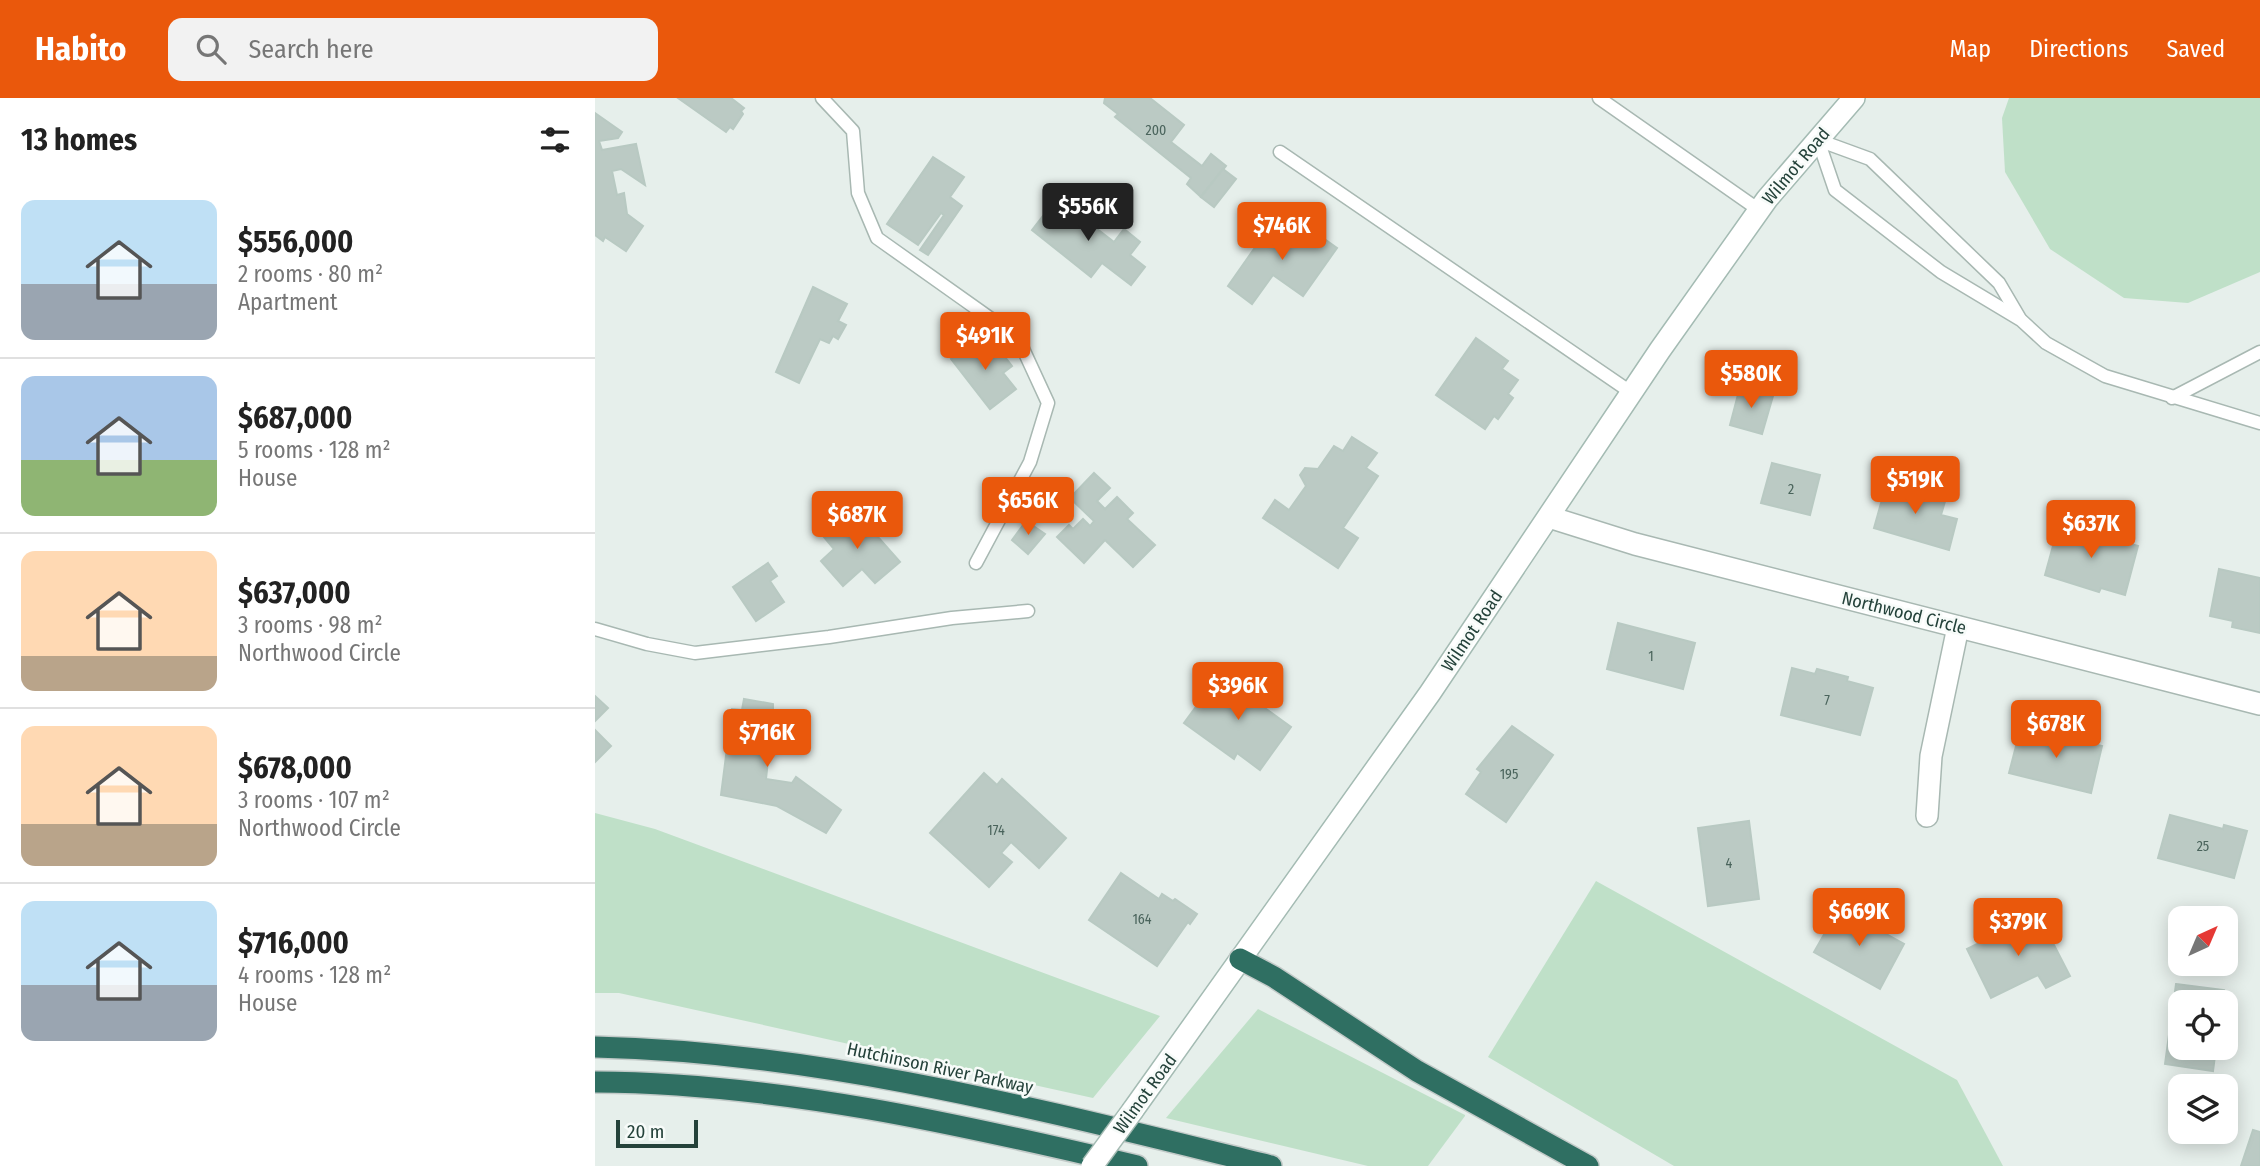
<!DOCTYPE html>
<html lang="en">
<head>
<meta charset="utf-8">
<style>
  body { margin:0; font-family:"Fira Sans Condensed",sans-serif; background:#f2f2f2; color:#222; height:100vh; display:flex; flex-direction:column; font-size:26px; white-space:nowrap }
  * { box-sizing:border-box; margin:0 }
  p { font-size:23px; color:#767676 }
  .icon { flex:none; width:38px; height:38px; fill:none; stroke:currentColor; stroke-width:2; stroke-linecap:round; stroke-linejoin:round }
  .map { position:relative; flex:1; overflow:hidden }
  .panel { display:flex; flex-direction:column; background:#fff; width:595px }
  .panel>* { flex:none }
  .needle { width:46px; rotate:44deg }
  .tools { position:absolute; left:1573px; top:808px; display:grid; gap:14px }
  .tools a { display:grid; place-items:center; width:70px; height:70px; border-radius:14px; background:#fff; box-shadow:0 4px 18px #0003; font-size:35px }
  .scale { position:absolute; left:21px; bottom:18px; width:82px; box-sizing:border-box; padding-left:7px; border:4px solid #24423a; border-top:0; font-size:19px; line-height:24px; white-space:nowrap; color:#24423a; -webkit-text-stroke:5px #f7fbf9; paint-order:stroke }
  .price { position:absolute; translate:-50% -60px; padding:0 16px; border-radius:7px; background:#ea580c; color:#fff; font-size:23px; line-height:46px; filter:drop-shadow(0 2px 4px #0008) }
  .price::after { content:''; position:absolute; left:50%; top:42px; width:21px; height:16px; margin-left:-10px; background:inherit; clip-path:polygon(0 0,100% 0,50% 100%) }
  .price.current { background:#222; color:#fff }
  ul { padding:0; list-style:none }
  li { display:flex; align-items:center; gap:21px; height:175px; padding:0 21px }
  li+li { border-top:2px solid #e0e0e0 }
  li span { display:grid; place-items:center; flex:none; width:196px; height:140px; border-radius:14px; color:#555 }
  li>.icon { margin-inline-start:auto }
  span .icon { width:84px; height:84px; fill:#fffc; stroke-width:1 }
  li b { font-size:30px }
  h2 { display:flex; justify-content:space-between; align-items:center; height:84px; padding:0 21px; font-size:30px }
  header { display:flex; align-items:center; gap:42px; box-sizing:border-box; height:98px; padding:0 35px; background:#ea580c; color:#fff }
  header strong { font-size:33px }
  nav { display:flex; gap:38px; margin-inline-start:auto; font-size:24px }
  .search { width:490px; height:63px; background:#f2f2f2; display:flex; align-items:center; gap:18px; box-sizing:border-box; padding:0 24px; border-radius:14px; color:#767676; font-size:26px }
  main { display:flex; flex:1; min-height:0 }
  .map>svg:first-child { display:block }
  .green { fill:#bfe0c8 }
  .building { fill:#bbcac4; stroke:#b8c9c2; stroke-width:2 }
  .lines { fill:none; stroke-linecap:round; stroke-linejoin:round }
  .lane-casing { stroke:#a8b8b2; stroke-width:15 }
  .street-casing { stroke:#a8b8b2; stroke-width:24 }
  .secondary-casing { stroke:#a4bbb3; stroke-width:24 }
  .highway-casing { stroke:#c2cac8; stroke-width:24 }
  .lane { stroke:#fff; stroke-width:12 }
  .street { stroke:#fff; stroke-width:21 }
  .secondary { stroke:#fff; stroke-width:21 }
  .highway { stroke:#2f6f62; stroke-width:21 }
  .secondary-bridge-casing { stroke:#a4bbb3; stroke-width:24; stroke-linecap:butt }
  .secondary-bridge { stroke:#fff; stroke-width:21 }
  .labels { text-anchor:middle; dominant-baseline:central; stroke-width:5; stroke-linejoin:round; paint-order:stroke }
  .number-label { font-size:14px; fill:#4a645c }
  .street-label { font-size:18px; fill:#24423a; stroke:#f7fbf9 }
</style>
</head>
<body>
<header>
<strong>Habito</strong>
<div class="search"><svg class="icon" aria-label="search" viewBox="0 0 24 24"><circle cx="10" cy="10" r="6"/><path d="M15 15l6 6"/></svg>Search here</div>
<nav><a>Map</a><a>Directions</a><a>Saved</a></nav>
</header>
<main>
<section class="panel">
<h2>13 homes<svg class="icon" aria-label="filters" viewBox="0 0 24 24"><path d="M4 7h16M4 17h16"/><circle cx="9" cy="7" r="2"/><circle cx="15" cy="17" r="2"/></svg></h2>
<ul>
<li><span style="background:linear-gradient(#bfe0f5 60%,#9aa5b1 0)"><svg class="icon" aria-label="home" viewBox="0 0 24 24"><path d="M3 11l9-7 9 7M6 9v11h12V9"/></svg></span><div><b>$556,000</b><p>2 rooms · 80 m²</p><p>Apartment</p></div></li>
<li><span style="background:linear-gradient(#a9c7e8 60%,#8fb573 0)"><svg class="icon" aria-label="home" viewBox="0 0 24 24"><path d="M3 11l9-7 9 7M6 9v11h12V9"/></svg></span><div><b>$687,000</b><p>5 rooms · 128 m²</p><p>House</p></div></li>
<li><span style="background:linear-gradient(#ffd9b3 75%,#b9a48a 0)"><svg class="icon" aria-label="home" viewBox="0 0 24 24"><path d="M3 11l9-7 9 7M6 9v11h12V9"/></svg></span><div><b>$637,000</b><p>3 rooms · 98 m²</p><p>Northwood Circle</p></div></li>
<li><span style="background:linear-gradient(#ffd9b3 70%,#b9a48a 0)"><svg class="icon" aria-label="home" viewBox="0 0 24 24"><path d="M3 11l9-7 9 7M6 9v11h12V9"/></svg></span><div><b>$678,000</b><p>3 rooms · 107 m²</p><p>Northwood Circle</p></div></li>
<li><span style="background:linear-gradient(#bfe0f5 60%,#9aa5b1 0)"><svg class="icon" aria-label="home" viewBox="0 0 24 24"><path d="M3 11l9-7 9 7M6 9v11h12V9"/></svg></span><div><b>$716,000</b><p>4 rooms · 128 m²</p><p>House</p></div></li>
</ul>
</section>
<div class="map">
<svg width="1665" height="1068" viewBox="0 0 1665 1068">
  <rect width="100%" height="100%" fill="#e6efeb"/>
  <g class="green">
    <path d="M1414,0H1665V174L1593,205L1529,200L1455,151L1410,74L1407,20Z"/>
    <path d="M0,715L60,731L565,918L498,1000L24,895H0Z"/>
    <path d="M1001,783L1362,982L1408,1068H1079L893,959Z"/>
    <path d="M663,911L870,1017V1018L833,1068H773L571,1020Z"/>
  </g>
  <g class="building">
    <path d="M83,0H136L149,10L146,13L148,16L138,31L135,29L131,34Z"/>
    <path d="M510,0H555L589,27L576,44L607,68L616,56L631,68L606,99L592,86L596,80L520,19L523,16L509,5Z"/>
    <path d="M0,15L27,34L23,40L4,43L7,52L41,46L50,87L26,71L17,73L22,97L29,95L32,116L48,128L31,153L10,139L8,143L0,137Z"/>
    <path d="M338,59L369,79L355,99L367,108L333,157L325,152L349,117L346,115L323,147L292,126Z"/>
    <path d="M628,71L641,81L619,109L606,99Z"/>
    <path d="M462,100L519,144L529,131L545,144L535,157L550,169L536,187L507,165L496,179L437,132Z"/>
    <path d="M680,121L711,143L718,133L742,150L708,198L678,177L657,206L633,188Z"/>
    <path d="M218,189L252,206L243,223L251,227L243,241L238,238L234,245L225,241L204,285L181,274Z"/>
    <path d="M383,239L396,255L403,250L417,268L408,275L421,291L395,311L356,261Z"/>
    <path d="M881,240L913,263L907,271L923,282L913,296L918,300L903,321L899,318L890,331L841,297Z"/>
    <path d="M1145,289L1178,298L1167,336L1135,327Z"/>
    <path d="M757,339L782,355L771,370L783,378L748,430L763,440L743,470L668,420L680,402L694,412L711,388L705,377L710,370L723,371L739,348L748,353Z"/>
    <path d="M1177,365L1225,377L1215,417L1166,405Z"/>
    <path d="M499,375L515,390L502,403L510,411L522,399L538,415L532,421L560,447L538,469L510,442L489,465L462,439L474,427L478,431L488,421L495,428L499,423L475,400Z"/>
    <path d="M1292,384L1351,400L1346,417L1362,421L1354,452L1279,430Z"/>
    <path d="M259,412L305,464L280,485L267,471L248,488L226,463L239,451L229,439Z"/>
    <path d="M431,423L450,436L433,456L417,442Z"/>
    <path d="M1464,426L1543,448L1530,497L1506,490L1504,494L1450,477Z"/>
    <path d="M173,465L182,478L175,483L189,504L161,523L138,489Z"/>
    <path d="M1624,471L1665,480V535L1637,529L1638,523L1615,518Z"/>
    <path d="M1023,525L1100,545L1088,591L1012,571Z"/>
    <path d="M1197,570L1220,576L1222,571L1253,579L1252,583L1278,590L1265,637L1186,617Z"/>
    <path d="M625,576L640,587L643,582L663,596L659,602L696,629L665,672L642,655L639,661L589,625Z"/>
    <path d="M0,598L13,610L0,623Z"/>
    <path d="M149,601L178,606V614L183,615L179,644H175L171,681L197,685L201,679L246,712L231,735L182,708L126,697L137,611L147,612Z"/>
    <path d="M917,628L958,657L911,724L871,696L886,674L882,671Z"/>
    <path d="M1426,629L1507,648L1496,695L1414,675Z"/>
    <path d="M0,632L16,648L0,664Z"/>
    <path d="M389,675L402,687L407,681L471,740L444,770L416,744L406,755L417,764L394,789L335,735Z"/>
    <path d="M1575,717L1628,731L1629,727L1652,733L1639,780L1563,760Z"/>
    <path d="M1154,723L1164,801L1113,808L1103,730Z"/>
    <path d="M526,775L564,801L567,796L578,803L580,801L602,816L595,826L593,824L562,868L494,822Z"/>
    <path d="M1244,810L1309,846L1285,891L1219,854Z"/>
    <path d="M1443,816L1475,878L1451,890L1443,877L1396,900L1372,851Z"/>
    <path d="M1581,886L1629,892L1627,905H1586V950H1621L1618,973L1570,966Z"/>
    <path d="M1658,1032L1665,1034V1068H1646Z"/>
  </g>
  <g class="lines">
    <g class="lane-casing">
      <g id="lane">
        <path d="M227,0L258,33L263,95L282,140L423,240L453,305L435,364L381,465"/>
        <path d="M1004,0L1164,112"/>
        <path d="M1223,42L1240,92L1346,174L1426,222L1451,245L1510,278L1665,325"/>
        <path d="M1223,42L1275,61L1404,185L1424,219"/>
        <path d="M685,54L1037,295"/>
        <path d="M1577,300L1665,254"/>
        <path d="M0,531L52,546L100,555L234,539L357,520L433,513"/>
      </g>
    </g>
    <g class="street-casing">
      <g id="street">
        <path d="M954,419L1040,446L1665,606"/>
        <path d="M1332,718L1336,658L1363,529"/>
      </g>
    </g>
    <g class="secondary-casing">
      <path id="secondary" d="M538,1012L835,595L1065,252L1172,101L1259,0"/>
    </g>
    <g class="highway-casing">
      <g id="highway">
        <path d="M645,861L679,879L822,973L993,1068"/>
        <path d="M0,949C230,954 454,1014 676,1068"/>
        <path d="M0,984C183,985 364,1026 542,1068"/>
      </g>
    </g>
    <use href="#lane" class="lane"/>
    <use href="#street" class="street"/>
    <use href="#secondary" class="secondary"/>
    <use href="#highway" class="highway"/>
    <g class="secondary-bridge-casing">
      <path id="secondary-bridge" d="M497,1068L538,1012"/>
    </g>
    <use href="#secondary-bridge" class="secondary-bridge"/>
  </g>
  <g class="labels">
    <g class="number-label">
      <text x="561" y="32">200</text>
      <text x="1196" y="391">2</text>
      <text x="1056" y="558">1</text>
      <text x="1232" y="602">7</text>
      <text x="914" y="676">195</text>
      <text x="401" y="732">174</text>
      <text x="1608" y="748">25</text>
      <text x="1134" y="765">4</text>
      <text x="547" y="821">164</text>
    </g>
    <g class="street-label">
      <text transform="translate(1201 68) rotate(-50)">Wilmot Road</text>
      <text transform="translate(1309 515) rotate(14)">Northwood Circle</text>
      <text transform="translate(877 533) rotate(-56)">Wilmot Road</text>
      <text transform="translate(345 970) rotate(12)">Hutchinson River Parkway</text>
      <text transform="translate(550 996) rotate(-54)">Wilmot Road</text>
    </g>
  </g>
</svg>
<div class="tools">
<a><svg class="needle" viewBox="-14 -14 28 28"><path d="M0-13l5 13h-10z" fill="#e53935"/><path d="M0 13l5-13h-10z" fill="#767676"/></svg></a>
<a><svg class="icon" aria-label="locate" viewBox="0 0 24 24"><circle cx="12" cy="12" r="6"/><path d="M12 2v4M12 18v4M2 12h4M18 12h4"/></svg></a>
<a><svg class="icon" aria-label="layers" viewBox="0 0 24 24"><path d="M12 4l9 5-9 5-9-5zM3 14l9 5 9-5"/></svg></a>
</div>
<div class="scale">20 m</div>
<b class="price current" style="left:493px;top:145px">$556K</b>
<b class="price" style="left:687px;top:164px">$746K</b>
<b class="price" style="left:390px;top:274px">$491K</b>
<b class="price" style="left:1156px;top:312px">$580K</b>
<b class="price" style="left:1320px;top:418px">$519K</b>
<b class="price" style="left:433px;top:439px">$656K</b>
<b class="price" style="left:262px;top:453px">$687K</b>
<b class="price" style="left:1496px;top:462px">$637K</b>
<b class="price" style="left:643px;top:624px">$396K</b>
<b class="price" style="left:1461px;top:662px">$678K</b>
<b class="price" style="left:172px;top:671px">$716K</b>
<b class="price" style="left:1264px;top:850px">$669K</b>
<b class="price" style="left:1423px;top:860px">$379K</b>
</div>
</main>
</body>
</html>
